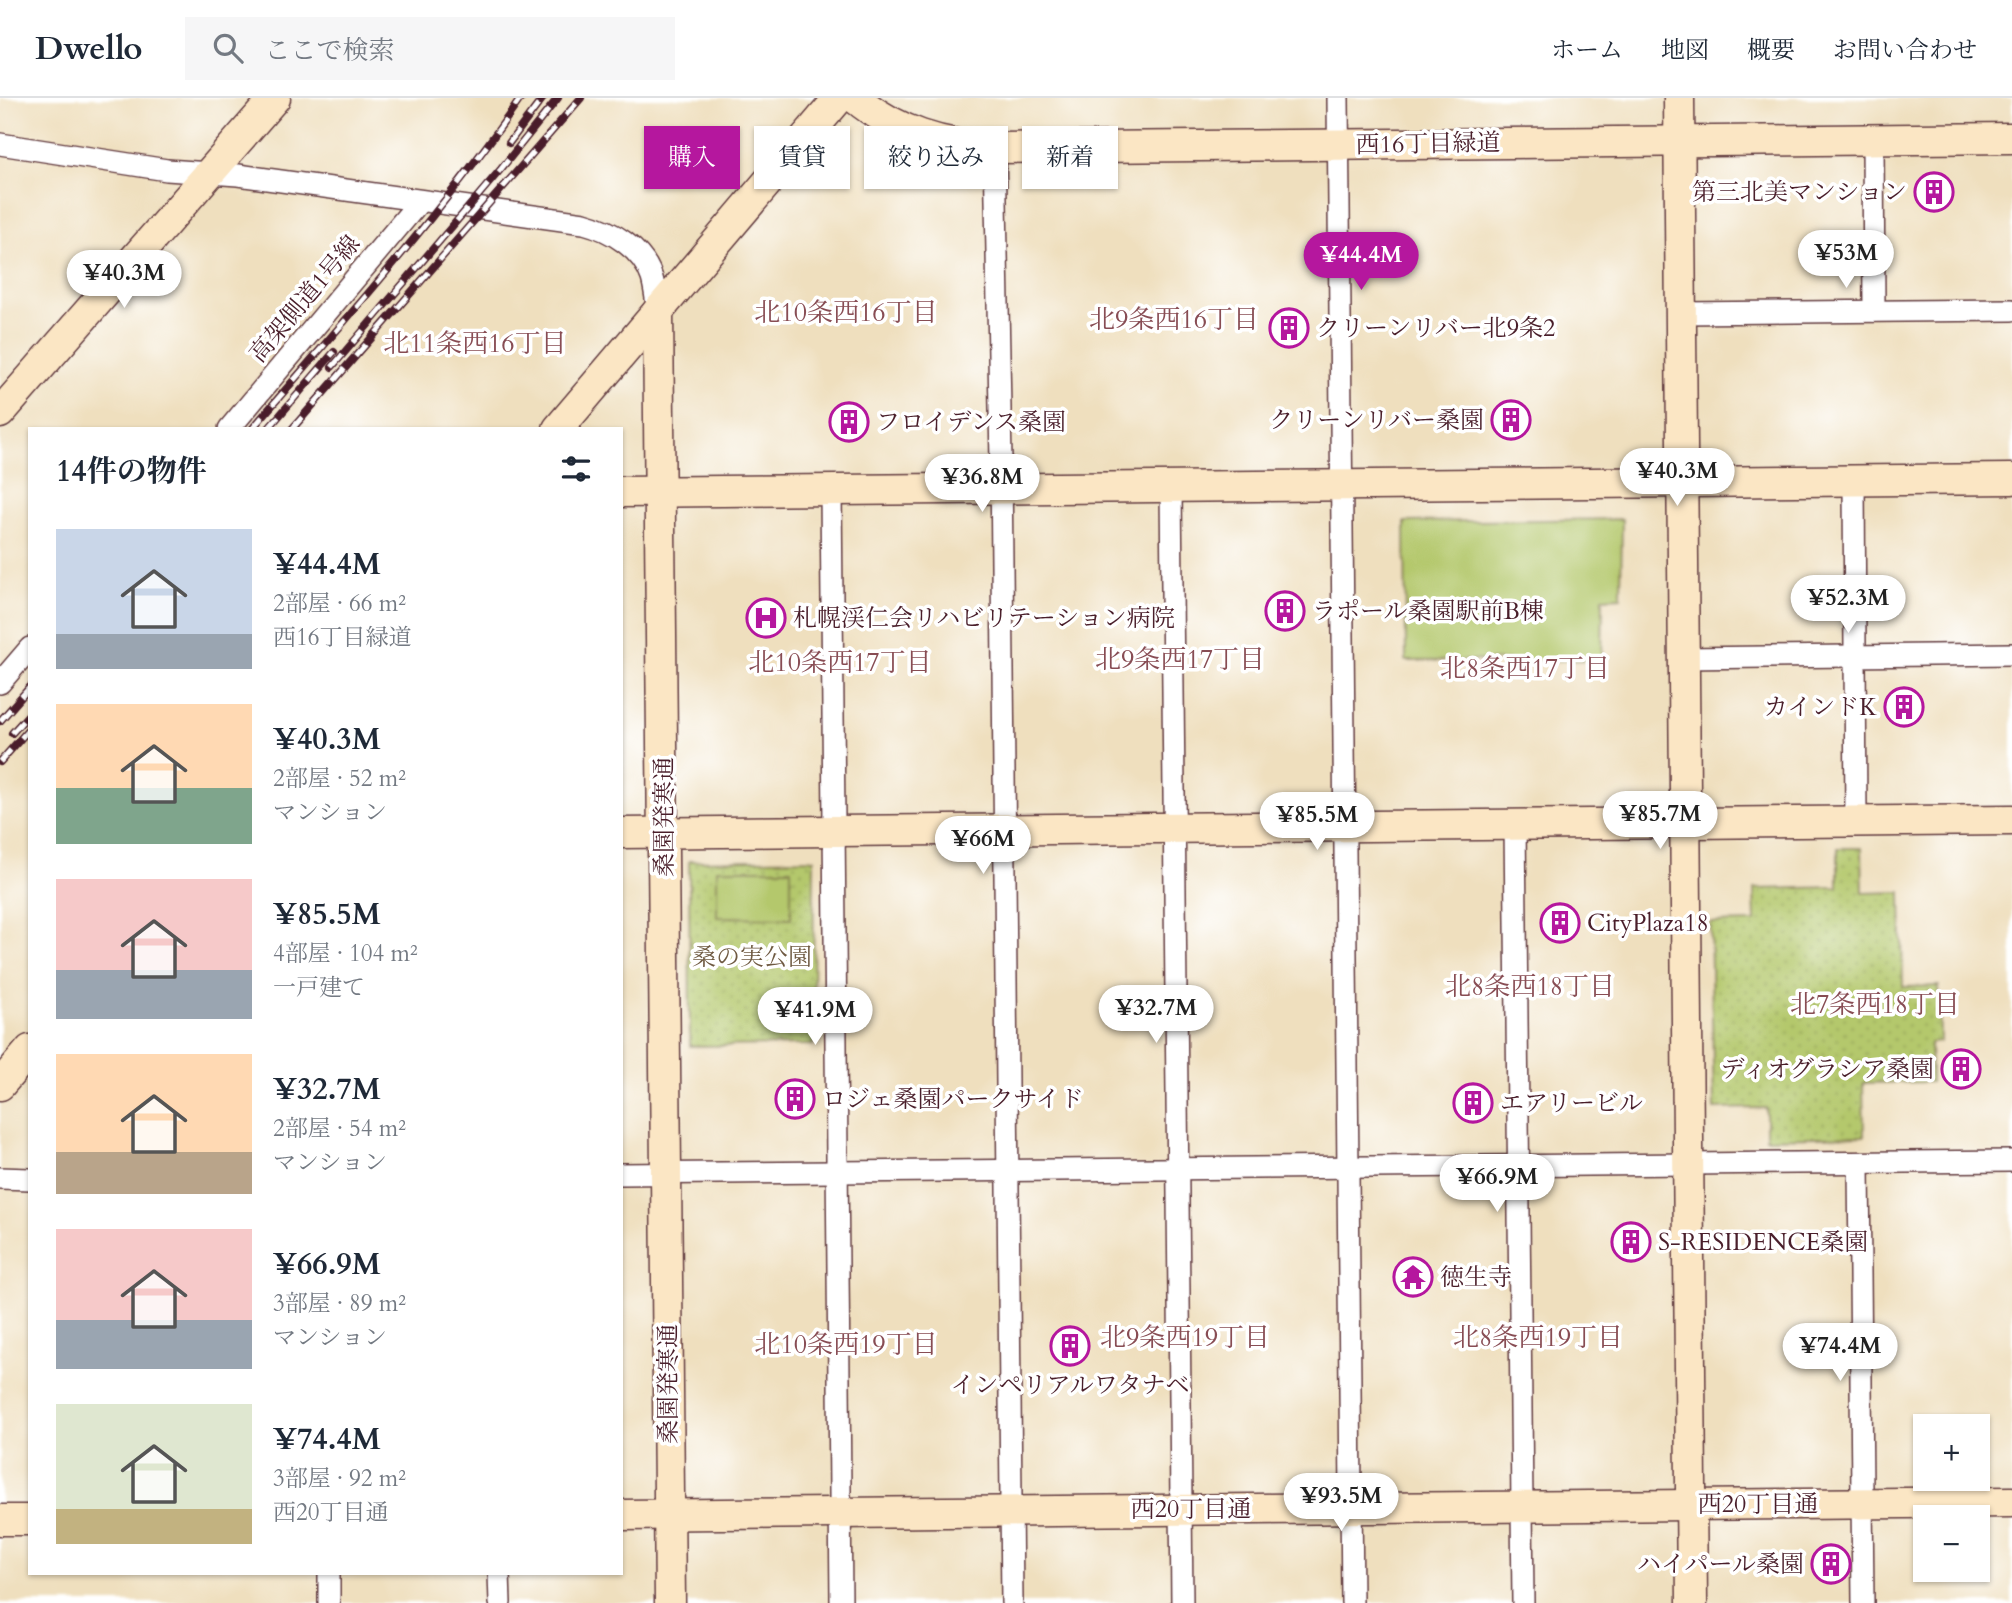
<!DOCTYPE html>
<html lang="ja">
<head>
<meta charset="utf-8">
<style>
  body { margin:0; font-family:Cardo,"Noto Serif JP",serif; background:#f6f6f7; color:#1f2937; height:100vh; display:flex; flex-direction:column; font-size:26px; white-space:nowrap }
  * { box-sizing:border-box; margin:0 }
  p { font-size:23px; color:#747a83 }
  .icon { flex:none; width:38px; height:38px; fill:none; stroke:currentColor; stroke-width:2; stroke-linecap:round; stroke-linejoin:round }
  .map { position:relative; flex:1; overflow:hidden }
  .side { position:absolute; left:28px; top:329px; width:595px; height:1148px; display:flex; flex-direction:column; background:#fff; border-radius:0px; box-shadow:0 2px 5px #0004 }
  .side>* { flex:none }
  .banner { position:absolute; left:644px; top:28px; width:665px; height:63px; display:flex; gap:14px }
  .tools { position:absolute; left:1913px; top:1316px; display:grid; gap:14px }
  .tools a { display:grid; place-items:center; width:77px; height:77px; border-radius:0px; background:#fff; box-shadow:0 2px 5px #0004; font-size:35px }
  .price { position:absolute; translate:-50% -60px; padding:0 16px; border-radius:24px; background:#fff; color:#222; font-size:23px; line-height:46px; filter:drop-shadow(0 2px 4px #0008) }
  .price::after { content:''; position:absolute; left:50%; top:42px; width:21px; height:16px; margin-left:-10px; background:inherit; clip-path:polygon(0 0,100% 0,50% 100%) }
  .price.current { background:#b5179e; color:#fff }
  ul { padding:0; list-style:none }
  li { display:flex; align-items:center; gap:21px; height:175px; padding:0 28px }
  li span { display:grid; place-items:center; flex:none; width:196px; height:140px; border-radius:0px; color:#555 }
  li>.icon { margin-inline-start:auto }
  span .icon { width:84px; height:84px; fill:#fffc; stroke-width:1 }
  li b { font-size:30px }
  h2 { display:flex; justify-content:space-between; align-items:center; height:84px; padding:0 28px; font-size:30px }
  .pill { padding:0 24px; border-radius:0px; background:#fff; box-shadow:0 2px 5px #0004; font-size:24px; line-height:63px }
  .pill.current { background:#b5179e; color:#fff }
  header { display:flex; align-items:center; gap:42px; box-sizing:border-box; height:98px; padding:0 35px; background:#fff; border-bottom:2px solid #e0e1e3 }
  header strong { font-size:33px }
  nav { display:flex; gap:38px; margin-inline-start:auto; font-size:24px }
  .search { width:490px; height:63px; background:#f6f6f7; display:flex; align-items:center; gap:18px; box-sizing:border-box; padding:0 24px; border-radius:0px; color:#747a83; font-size:26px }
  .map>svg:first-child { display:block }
  .park { fill:url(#park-dots); stroke:#7f744c; stroke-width:2 }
  .garden { fill:#b4c86c; stroke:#7f744c; stroke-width:2 }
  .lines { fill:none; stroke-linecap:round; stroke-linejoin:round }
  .street-casing { stroke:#633c41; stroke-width:24 }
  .secondary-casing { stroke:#633c41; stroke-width:33 }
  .street { stroke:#fff; stroke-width:21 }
  .secondary { stroke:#fbe6c4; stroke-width:30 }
  .rail-casing { stroke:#4a1f2b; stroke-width:8 }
  .rail { stroke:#fff; stroke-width:5; stroke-dasharray:16; stroke-linecap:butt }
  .labels { text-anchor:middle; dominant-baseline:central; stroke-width:7; stroke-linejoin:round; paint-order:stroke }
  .street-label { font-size:24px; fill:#4a1f2b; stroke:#fff }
  .poi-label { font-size:24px; fill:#4a1f2b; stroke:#fff; text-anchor:start }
  .park-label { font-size:24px; fill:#6f5a42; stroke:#fff }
  .neighbourhood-label { font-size:26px; fill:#884d54; stroke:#fff }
</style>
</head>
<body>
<header>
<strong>Dwello</strong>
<div class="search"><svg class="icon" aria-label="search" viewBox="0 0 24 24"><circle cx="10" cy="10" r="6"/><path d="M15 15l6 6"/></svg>ここで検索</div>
<nav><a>ホーム</a><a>地図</a><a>概要</a><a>お問い合わせ</a></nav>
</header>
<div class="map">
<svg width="2012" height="1505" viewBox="0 0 2012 1505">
  <defs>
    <pattern id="park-dots" width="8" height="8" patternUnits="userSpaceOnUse" patternTransform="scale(1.75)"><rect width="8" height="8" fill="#b4c86c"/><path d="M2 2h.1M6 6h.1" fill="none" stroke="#9cab5e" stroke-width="1.8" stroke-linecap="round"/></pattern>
  </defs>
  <rect width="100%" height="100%" fill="#fff"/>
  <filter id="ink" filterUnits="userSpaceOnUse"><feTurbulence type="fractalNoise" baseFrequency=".0143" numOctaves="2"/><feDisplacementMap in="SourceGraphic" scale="14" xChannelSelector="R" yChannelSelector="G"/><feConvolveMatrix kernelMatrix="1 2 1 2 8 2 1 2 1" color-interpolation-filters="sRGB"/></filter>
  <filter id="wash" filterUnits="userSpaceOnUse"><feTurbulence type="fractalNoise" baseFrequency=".00686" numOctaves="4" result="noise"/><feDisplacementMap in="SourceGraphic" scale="28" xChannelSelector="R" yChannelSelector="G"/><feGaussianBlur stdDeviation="1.57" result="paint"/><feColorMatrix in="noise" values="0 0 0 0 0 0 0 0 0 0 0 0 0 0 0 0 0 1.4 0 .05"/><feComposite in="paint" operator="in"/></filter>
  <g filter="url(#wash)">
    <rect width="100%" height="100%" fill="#efdfbe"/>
    <g class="park">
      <path d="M1838,750H1862L1863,795L1901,794L1903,889L1939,888L1940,944L1930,945L1931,984L1863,985L1864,1038L1766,1040V1010L1714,1011L1710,825L1755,824L1754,791L1838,789Z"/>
      <path d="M814,761L813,947L690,948L689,763Z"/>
    </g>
    <g class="garden">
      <path d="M1622,421L1621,499L1603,500L1602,562L1406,563L1405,424Z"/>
      <path d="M717,771H791V820L717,819Z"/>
    </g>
  </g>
  <g filter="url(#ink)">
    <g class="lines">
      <g class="street-casing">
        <g id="street">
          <path d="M1338,0L1352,1505"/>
          <path d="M1873,42L1874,213"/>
          <path d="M0,46L167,72L238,77L584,125C611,132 643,151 652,180C655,190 656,202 658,213"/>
          <path d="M995,50L1001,363L1012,1505"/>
          <path d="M1681,215L2012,212"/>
          <path d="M229,331L420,103"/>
          <path d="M1854,383L1856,724"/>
          <path d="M1171,389L1182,1505"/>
          <path d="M831,392L841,1505"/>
          <path d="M1684,560L2012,556"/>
          <path d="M0,585L30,550"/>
          <path d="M1515,726L1523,1505"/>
          <path d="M1859,1065L1863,1505"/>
          <path d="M621,1076L2012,1063"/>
          <path d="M0,1080L30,1081"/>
          <path d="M329,1475V1505"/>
          <path d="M499,1475L500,1505"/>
        </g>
      </g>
      <g class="secondary-casing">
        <g id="secondary">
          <path d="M855,0C897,34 942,48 995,50L2012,40"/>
          <path d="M1679,0L1692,1505"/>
          <path d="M658,213L670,1505"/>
          <path d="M0,315L275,0"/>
          <path d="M558,331L839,0"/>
          <path d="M621,394L2012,381"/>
          <path d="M621,735L2012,722"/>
          <path d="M0,987L30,952"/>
          <path d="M621,1417L2012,1404"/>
          <path d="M0,1422H30"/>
        </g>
      </g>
      <use href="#street" class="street"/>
      <use href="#secondary" class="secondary"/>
      <g class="rail-casing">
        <g id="rail">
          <path d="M509,45L543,0"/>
          <path d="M332,269L501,71L558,0"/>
          <path d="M252,331C344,223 440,117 521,0"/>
          <path d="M268,331L334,254"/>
          <path d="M292,331L581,0"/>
          <path d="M0,623L30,589"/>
          <path d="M12,635L30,615"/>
          <path d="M0,664L30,630"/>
        </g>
      </g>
      <use href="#rail" class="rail"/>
    </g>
  </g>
  <defs>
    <g id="building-ring" transform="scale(2.0125)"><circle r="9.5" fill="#fff" stroke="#b5179e" stroke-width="1.5"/><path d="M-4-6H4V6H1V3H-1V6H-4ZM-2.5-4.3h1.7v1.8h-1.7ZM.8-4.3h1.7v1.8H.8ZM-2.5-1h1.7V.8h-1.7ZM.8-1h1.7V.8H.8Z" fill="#b5179e"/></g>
    <g id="hospital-ring" transform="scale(2.0125)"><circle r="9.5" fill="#fff" stroke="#b5179e" stroke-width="1.5"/><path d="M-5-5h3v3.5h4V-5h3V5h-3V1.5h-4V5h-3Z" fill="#b5179e"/></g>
    <g id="temple-ring" transform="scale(2.0125)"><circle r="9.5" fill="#fff" stroke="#b5179e" stroke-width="1.5"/><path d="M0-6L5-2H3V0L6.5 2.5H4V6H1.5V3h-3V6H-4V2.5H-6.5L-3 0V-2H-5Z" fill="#b5179e"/></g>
  </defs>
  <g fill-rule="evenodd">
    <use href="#building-ring" x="1934" y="94"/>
    <use href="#building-ring" x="1289" y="230"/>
    <use href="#building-ring" x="1511" y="322"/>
    <use href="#building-ring" x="849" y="324"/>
    <use href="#building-ring" x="1285" y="513"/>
    <use href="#hospital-ring" x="766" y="520"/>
    <use href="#building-ring" x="1904" y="609"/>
    <use href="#building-ring" x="1560" y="825"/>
    <use href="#building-ring" x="1961" y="971"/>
    <use href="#building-ring" x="795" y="1001"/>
    <use href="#building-ring" x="1473" y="1005"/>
    <use href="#building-ring" x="1631" y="1144"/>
    <use href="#temple-ring" x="1413" y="1179"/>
    <use href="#building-ring" x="1070" y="1248"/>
    <use href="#building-ring" x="1831" y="1466"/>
  </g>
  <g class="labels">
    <g class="street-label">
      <text transform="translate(1428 46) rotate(-1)">西16丁目緑道</text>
      <text transform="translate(305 201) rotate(-50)">高架側道1号線</text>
      <text transform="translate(664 719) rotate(-90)">桑園発寒通</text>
      <text transform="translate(668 1286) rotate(-90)">桑園発寒通</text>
      <text x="1758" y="1406">西20丁目通</text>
      <text x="1191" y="1411">西20丁目通</text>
    </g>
    <g class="poi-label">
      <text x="1907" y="94" text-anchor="end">第三北美マンション</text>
      <text x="1316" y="230">クリーンリバー北9条2</text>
      <text x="1484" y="322" text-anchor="end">クリーンリバー桑園</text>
      <text x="876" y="324">フロイデンス桑園</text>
      <text x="1312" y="513">ラポール桑園駅前B棟</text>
      <text x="793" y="520">札幌渓仁会リハビリテーション病院</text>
      <text x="1877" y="609" text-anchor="end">カインドK</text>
      <text x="1587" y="825">CityPlaza18</text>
      <text x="1934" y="971" text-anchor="end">ディオグラシア桑園</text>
      <text x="822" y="1001">ロジェ桑園パークサイド</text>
      <text x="1500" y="1005">エアリービル</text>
      <text x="1658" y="1144">S-RESIDENCE桑園</text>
      <text x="1440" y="1179">徳生寺</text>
      <text x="1070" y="1287" text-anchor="middle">インペリアルワタナベ</text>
      <text x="1804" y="1466" text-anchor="end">ハイパール桑園</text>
    </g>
    <g class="park-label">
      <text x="752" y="859">桑の実公園</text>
    </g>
    <g class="neighbourhood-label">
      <text x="846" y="214">北10条西16丁目</text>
      <text x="1174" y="221">北9条西16丁目</text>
      <text x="475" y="245">北11条西16丁目</text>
      <text x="1180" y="561">北9条西17丁目</text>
      <text x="840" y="564">北10条西17丁目</text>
      <text x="1525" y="570">北8条西17丁目</text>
      <text x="1530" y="888">北8条西18丁目</text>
      <text x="1875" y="906">北7条西18丁目</text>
      <text x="1185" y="1239">北9条西19丁目</text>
      <text x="1538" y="1239">北8条西19丁目</text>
      <text x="846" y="1246">北10条西19丁目</text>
    </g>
  </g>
</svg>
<div class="tools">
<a>+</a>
<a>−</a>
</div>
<b class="price" style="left:1846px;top:192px">¥53M</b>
<b class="price current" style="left:1361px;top:194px">¥44.4M</b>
<b class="price" style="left:124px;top:212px">¥40.3M</b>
<b class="price" style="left:1677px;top:410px">¥40.3M</b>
<b class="price" style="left:982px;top:416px">¥36.8M</b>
<b class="price" style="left:1848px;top:537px">¥52.3M</b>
<b class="price" style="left:1660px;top:753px">¥85.7M</b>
<b class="price" style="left:1317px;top:754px">¥85.5M</b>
<b class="price" style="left:983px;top:778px">¥66M</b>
<b class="price" style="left:1156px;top:947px">¥32.7M</b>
<b class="price" style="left:815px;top:949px">¥41.9M</b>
<b class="price" style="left:1497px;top:1116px">¥66.9M</b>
<b class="price" style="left:1840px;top:1285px">¥74.4M</b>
<b class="price" style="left:1341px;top:1435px">¥93.5M</b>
<div class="banner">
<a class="pill current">購入</a>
<a class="pill">賃貸</a>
<a class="pill">絞り込み</a>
<a class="pill">新着</a>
</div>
<section class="side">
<h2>14件の物件<svg class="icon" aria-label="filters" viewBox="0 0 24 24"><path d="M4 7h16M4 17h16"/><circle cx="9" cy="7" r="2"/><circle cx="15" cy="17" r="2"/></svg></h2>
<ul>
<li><span style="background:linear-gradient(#c9d6e8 75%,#9aa5b1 0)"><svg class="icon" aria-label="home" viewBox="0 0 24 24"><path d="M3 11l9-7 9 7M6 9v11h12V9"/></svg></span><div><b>¥44.4M</b><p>2部屋 · 66 m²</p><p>西16丁目緑道</p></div></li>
<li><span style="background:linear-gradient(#ffd9b3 60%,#7fa58c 0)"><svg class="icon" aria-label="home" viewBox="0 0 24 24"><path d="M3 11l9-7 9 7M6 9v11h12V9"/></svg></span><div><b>¥40.3M</b><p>2部屋 · 52 m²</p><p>マンション</p></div></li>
<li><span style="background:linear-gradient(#f6c9c9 65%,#9aa5b1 0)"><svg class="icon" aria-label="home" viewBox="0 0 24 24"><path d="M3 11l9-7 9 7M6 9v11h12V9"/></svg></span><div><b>¥85.5M</b><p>4部屋 · 104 m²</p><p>一戸建て</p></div></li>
<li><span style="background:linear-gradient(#ffd9b3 70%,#b9a48a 0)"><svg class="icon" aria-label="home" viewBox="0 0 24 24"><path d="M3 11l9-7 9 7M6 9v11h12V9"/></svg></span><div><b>¥32.7M</b><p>2部屋 · 54 m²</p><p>マンション</p></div></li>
<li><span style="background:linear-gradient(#f6c9c9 65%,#9aa5b1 0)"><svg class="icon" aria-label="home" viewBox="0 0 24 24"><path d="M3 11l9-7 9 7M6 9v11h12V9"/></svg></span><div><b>¥66.9M</b><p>3部屋 · 89 m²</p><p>マンション</p></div></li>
<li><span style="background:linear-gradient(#dfe7d0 75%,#c2b280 0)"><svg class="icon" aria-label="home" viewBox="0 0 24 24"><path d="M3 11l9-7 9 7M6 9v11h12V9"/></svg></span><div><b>¥74.4M</b><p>3部屋 · 92 m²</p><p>西20丁目通</p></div></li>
</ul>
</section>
</div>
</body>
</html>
